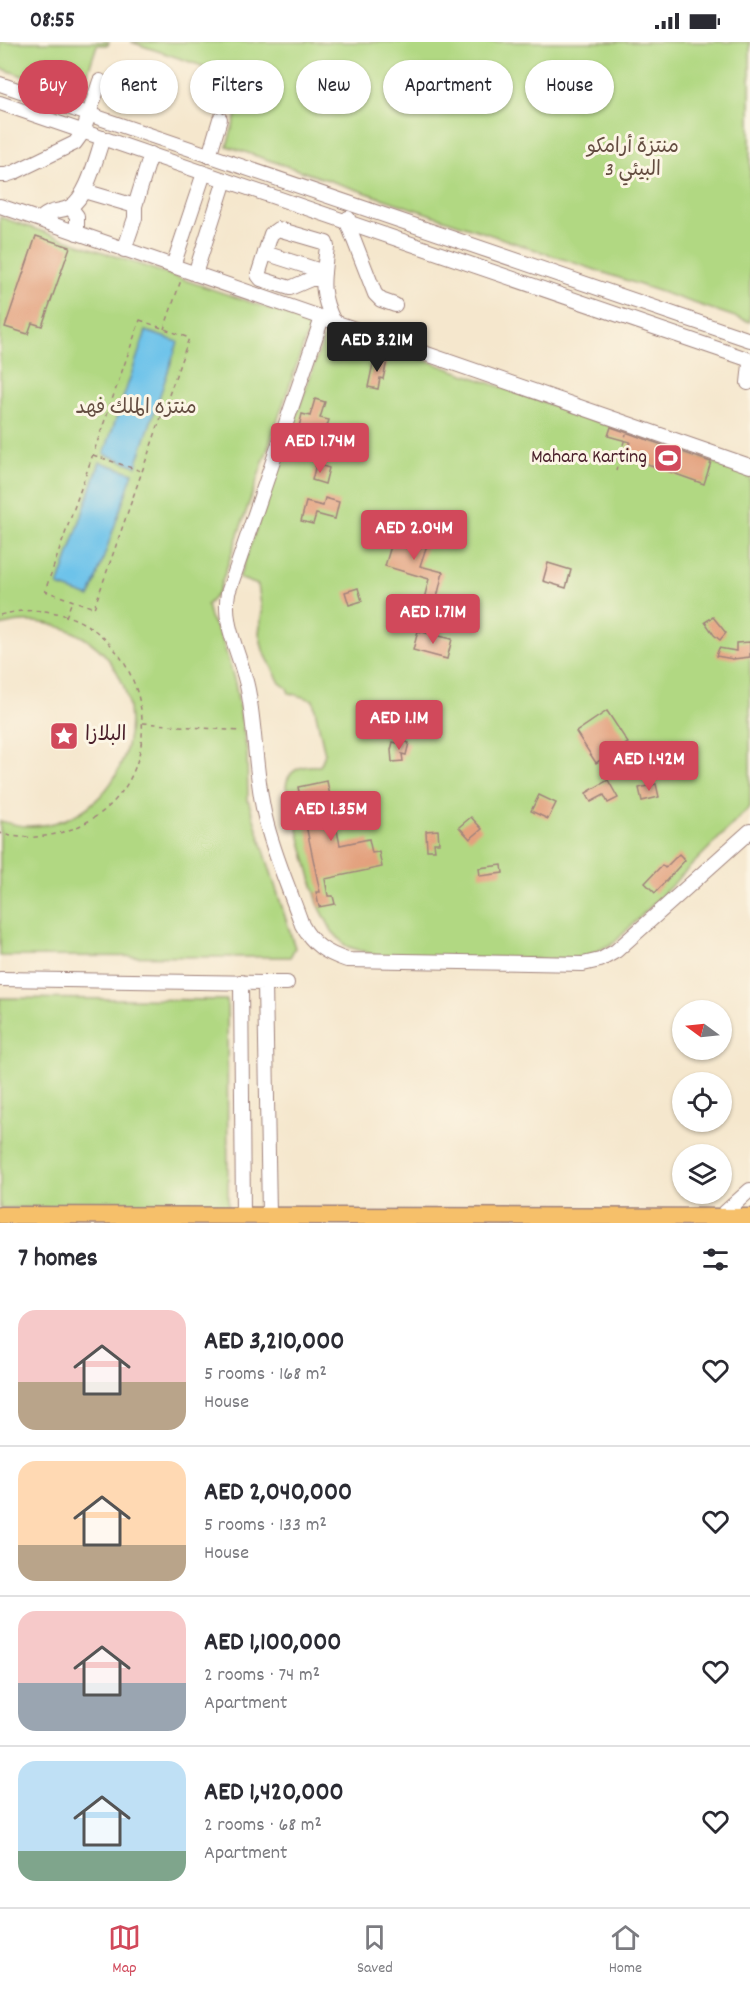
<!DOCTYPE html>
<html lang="en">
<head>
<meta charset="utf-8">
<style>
  body { margin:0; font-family:Dekko,"Playpen Sans Arabic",sans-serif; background:#f7f7f7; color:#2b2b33; height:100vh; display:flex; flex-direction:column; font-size:22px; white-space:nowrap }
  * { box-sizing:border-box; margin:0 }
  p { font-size:20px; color:#7c7c81 }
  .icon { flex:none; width:33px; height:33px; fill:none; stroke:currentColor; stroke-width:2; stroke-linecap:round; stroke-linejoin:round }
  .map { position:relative; height:1181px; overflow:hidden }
  .side { display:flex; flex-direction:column; background:#fff; flex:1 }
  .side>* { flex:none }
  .hud { position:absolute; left:18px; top:18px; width:714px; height:54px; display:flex; gap:12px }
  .needle { width:39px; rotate:285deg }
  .tools { position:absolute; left:672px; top:958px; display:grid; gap:12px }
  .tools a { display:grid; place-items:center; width:60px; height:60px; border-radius:50%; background:#fff; box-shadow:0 2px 4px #0004; font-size:30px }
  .price { position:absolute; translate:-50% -51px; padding:0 14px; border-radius:6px; background:#d1495b; color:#fff; font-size:20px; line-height:39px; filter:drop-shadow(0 2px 3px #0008) }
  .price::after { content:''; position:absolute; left:50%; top:36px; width:18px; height:14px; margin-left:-9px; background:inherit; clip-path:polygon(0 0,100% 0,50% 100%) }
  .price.active { background:#222; color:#fff }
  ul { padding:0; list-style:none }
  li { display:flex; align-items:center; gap:18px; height:150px; padding:0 18px }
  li+li { border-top:2px solid #e1e1e2 }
  li span { display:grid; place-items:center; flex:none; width:168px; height:120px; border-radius:18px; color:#555 }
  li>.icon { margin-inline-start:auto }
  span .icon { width:72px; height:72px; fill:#fffc; stroke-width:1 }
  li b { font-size:26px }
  h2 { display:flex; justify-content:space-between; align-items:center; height:72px; padding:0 18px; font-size:26px }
  .tag { padding:0 21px; border-radius:27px; background:#fff; box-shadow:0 2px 4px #0004; font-size:21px; line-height:54px }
  .tag.active { background:#d1495b; color:#fff }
  .status { display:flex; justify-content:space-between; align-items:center; height:42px; padding:0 30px; background:#fff; direction:ltr }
  .status svg { height:16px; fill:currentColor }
  .tabs { display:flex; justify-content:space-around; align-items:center; height:84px; border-top:2px solid #e1e1e2; background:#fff; font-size:16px; color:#7c7c81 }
  .tabs a { display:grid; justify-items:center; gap:3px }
  .tabs .active { color:#d1495b }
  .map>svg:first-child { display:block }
  .green { fill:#b1d882; stroke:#7e7c56; stroke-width:1.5 }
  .water { fill:#6dc3ea; stroke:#5c718a; stroke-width:1.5 }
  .building { fill:#e3a17e }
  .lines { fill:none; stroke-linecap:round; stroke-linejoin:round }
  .minor-casing { stroke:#a0837c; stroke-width:16 }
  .major-casing { stroke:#a0837c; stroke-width:19 }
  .path { stroke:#a0837c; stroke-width:1.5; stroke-dasharray:4.5 4.5; stroke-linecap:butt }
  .minor { stroke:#fff; stroke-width:14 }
  .major { stroke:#f6c06b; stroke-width:16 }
  .labels { text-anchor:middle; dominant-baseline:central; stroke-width:6; stroke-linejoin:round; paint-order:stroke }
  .park-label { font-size:20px; fill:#644d41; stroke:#fcf5e5 }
  .poi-label { font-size:20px; fill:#4a1f2b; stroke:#fcf5e5; text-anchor:end }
</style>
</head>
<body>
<div class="status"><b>08:55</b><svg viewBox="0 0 49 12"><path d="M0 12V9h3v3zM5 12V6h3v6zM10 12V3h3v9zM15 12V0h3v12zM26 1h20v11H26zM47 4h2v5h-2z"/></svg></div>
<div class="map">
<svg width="750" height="1181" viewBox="0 0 750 1181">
  <rect width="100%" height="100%" fill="#fcf5e5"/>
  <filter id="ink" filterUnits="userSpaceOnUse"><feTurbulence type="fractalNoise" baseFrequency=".0167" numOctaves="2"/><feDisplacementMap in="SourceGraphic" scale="12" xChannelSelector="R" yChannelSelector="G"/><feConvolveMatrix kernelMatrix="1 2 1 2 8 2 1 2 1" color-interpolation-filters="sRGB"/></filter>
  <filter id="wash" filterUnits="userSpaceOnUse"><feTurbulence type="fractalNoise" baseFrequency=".008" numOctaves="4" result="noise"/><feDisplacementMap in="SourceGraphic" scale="24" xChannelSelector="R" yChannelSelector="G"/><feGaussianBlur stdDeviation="1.35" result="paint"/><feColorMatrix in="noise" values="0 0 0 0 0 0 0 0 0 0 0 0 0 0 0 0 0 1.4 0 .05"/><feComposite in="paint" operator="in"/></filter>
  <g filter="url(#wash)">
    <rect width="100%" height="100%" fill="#f5e7cd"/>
    <g class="green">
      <path d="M0,0H109L108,3H97L80,54L0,26Z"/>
      <path d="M131,0H750V280L227,104L243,50L235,46V35Z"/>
      <path d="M0,175L311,281L218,551L207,563L210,575L222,597L235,641L247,710L248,758L295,906L290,915L0,914V779C9,781 18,784 27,784C138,785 171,628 66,587C45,579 23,577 0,584Z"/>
      <path d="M328,284L750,433V765L614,901L587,914L571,917L384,916L346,904L332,889L318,862L286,744C288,726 305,723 320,724L325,712L313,658L289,651L287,646L280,641L263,608L259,591L262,570L258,543L239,536Z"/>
      <path d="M0,956L227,958L228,1166H0Z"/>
    </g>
    <g class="water">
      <path d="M146,289L178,300L136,424L104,412Z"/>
      <path d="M100,420L133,431L90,555L58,544Z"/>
    </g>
    <g id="blocks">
      <g class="building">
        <path d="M36,194L70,205L42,284L32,281L28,292L5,285Z"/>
        <path d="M374,317L387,319L383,337L380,336L378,347L368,345Z"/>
        <path d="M315,357L325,360L320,376L329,378L324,393L299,385L302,372L310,374Z"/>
        <path d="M611,385L711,420L704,442L625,414L630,400L608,394Z"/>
        <path d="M316,422L329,426L325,442L312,438Z"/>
        <path d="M325,456L339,460L335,477L316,472L313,482L301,479L306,460L323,464Z"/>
        <path d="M396,487L429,497L420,524L443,530L436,560L424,557L429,537L385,524Z"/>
        <path d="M548,521L571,528L566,546L543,539Z"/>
        <path d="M358,546L362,559L349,563L345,550Z"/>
        <path d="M713,575L726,591L720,598L714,593L705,580Z"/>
        <path d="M418,589L452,597L447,617L413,608Z"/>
        <path d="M750,600V615L733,617L716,614L719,606L736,609V601Z"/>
        <path d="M607,669L628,701L596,721L576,690Z"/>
        <path d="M398,697L409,701L406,713L402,712L403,719L392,720L391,708L393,700L397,701Z"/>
        <path d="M608,738L618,756L608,761L604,753L591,760L586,751Z"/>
        <path d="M327,739L340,803L369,797L372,811L379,810L382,825L325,837L328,854H333L335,862L319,865L316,850H320L298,745Z"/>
        <path d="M656,742L659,755L642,759L639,746Z"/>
        <path d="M539,753L556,761L548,777L531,769Z"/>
        <path d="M471,775L482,787L470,797L459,785Z"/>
        <path d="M438,788L439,801H434L435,808H427L426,789Z"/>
        <path d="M679,812L685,818L655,851L645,841L662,823L665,826Z"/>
        <path d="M502,823L503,831L480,834L479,826Z"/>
      </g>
    </g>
  </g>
  <g filter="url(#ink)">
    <use href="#blocks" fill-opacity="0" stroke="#a0837c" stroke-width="1.5"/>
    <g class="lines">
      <g class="minor-casing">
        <g id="minor">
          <path d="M0,42L750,298"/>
          <path d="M0,61L750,318"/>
          <path d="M209,114L220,77"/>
          <path d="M0,133H6L15,130L75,101L83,90L100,39"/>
          <path d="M84,149L135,164"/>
          <path d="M0,164L750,424"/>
          <path d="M70,165L77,174V191"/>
          <path d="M348,176L347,180L375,252L381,258L395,263"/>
          <path d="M40,177C52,166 58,171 70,165C88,154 96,115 103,96"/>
          <path d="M124,208L135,176V164L151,112"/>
          <path d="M265,211L324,230"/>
          <path d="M173,224L204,131"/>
          <path d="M195,232L225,138"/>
          <path d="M323,237H311L290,246L261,237L258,233L271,192L278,187L326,201L327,205C323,237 319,250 334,280"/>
          <path d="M322,276L228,551C222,585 242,615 248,648C256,690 255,733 265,775C273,811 290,848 302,883C313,903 326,911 347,918L583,922L600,918L616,909L750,789"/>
          <path d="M748,341L750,322"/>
          <path d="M0,937L265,941L269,1172"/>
          <path d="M241,940L243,1172"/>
          <path d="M265,941H287"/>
          <path d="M721,1174L750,1148"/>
        </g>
      </g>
      <g class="major-casing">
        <path id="major" d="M0,1173L750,1175"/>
      </g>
      <g class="path">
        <path d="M140,278L189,296L94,566L45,549Z"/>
        <path d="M164,287L181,238"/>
        <path d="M93,413L141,429"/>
        <path d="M616,429L626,392"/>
        <path d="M0,573C138,536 201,736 72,787C50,795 23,799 0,791"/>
        <path d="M66,575L72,559"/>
        <path d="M143,681L240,689"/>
      </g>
      <use href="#minor" class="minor"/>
      <use href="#major" class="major"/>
    </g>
  </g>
  <defs>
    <g id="stadium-square" transform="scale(1.5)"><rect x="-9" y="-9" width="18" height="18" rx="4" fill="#d1495b" stroke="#fcf5e5"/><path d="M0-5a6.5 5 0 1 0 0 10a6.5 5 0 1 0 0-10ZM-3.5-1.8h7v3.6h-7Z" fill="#fff"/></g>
    <g id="sight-square" transform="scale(1.5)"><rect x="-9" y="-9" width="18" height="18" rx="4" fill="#d1495b" stroke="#fcf5e5"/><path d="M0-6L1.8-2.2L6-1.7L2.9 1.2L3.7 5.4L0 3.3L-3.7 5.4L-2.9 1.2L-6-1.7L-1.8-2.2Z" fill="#fff"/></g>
  </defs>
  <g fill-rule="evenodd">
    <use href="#stadium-square" x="668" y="416"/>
    <use href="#sight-square" x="64" y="694"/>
  </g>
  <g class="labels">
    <g class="park-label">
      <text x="633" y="106">منتزة أرامكو<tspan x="633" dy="23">البيئي 3</tspan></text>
      <text x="136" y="367">منتزه الملك فهد</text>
    </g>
    <g class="poi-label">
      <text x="647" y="416">Mahara Karting</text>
      <text x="85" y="694" text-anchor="start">البلازا</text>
    </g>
  </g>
</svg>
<div class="tools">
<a><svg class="needle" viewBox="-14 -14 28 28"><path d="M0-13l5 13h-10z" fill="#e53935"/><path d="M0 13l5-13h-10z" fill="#7c7c81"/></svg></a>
<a><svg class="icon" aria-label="locate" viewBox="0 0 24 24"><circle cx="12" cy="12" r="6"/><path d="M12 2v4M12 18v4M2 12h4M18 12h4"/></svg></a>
<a><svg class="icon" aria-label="layers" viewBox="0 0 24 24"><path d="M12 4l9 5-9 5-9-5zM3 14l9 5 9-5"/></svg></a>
</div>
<b class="price active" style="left:377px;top:331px">AED 3.21M</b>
<b class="price" style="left:320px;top:432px">AED 1.74M</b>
<b class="price" style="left:414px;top:519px">AED 2.04M</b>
<b class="price" style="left:433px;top:603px">AED 1.71M</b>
<b class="price" style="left:399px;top:709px">AED 1.1M</b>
<b class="price" style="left:649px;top:750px">AED 1.42M</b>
<b class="price" style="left:331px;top:800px">AED 1.35M</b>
<div class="hud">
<a class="tag active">Buy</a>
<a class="tag">Rent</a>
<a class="tag">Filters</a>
<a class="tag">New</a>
<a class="tag">Apartment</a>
<a class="tag">House</a>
</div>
</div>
<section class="side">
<h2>7 homes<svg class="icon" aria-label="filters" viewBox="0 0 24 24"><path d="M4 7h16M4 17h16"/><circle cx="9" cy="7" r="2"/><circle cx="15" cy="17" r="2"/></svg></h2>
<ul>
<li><span style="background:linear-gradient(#f6c9c9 60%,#b9a48a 0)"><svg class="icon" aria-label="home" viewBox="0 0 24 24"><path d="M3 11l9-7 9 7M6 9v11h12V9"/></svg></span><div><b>AED 3,210,000</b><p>5 rooms · 168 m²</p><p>House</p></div><svg class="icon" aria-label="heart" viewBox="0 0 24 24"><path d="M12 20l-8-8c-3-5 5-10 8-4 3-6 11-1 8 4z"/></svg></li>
<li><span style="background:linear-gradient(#ffd9b3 70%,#b9a48a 0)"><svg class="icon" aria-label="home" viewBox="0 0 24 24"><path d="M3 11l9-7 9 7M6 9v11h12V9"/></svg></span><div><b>AED 2,040,000</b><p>5 rooms · 133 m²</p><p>House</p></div><svg class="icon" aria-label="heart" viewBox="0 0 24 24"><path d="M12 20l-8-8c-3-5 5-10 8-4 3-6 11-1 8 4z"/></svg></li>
<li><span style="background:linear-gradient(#f6c9c9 60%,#9aa5b1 0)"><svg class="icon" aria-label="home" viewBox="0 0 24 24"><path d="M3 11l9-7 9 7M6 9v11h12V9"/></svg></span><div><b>AED 1,100,000</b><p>2 rooms · 74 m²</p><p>Apartment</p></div><svg class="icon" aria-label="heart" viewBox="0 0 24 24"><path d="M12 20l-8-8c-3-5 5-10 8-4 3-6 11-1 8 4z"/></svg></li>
<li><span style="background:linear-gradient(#bfe0f5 75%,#7fa58c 0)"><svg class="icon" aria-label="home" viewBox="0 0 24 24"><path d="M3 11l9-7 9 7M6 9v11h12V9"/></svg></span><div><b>AED 1,420,000</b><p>2 rooms · 68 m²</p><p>Apartment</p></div><svg class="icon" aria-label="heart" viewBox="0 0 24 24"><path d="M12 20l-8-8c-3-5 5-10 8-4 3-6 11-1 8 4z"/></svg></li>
</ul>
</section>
<nav class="tabs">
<a class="active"><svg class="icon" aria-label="map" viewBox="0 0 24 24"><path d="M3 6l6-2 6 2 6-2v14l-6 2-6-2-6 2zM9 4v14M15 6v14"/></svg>Map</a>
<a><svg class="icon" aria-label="saved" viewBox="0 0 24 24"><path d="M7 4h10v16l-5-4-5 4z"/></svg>Saved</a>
<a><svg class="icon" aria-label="home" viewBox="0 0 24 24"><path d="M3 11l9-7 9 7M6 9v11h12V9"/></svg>Home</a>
</nav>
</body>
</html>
